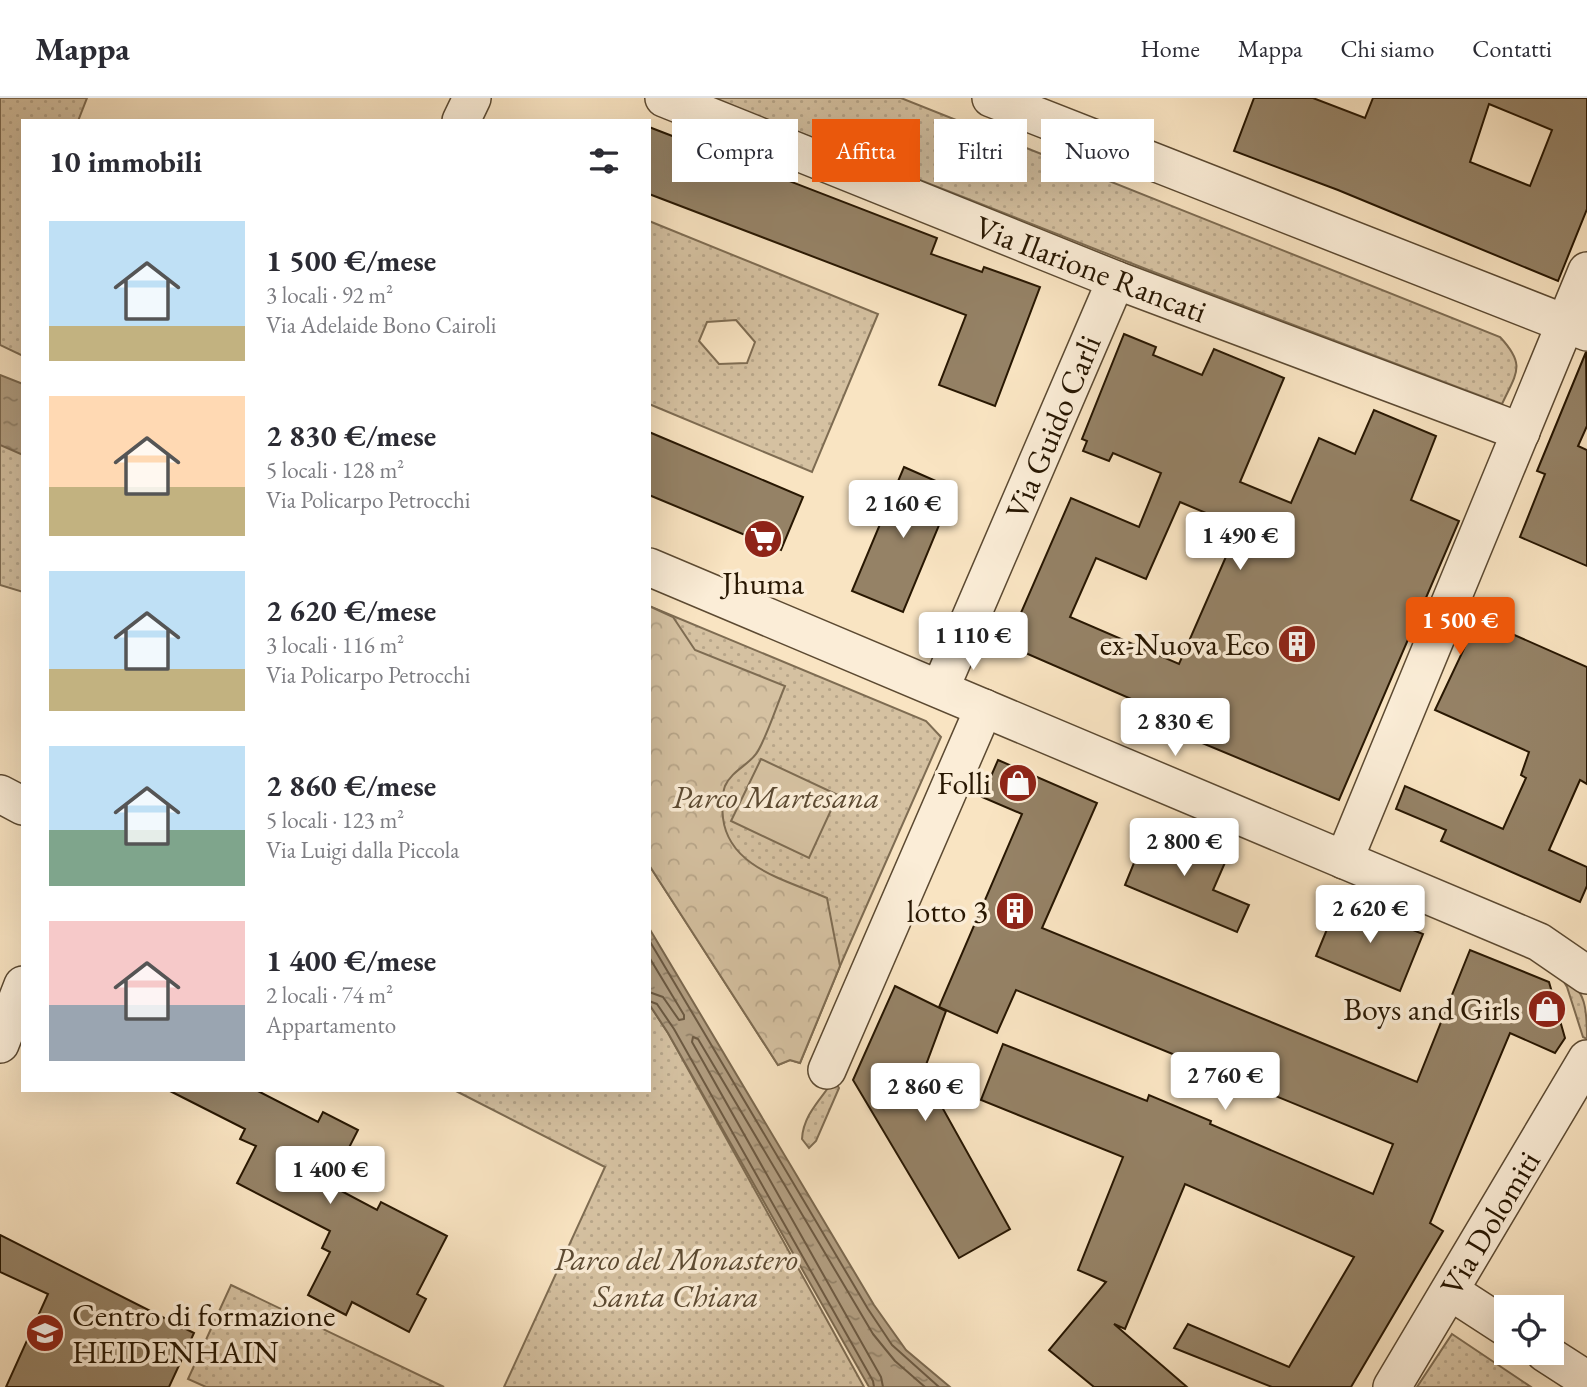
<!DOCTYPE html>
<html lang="it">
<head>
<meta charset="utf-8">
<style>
  body { margin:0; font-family:"EB Garamond",serif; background:#f2f2f3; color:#2b2b33; height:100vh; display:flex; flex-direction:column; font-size:26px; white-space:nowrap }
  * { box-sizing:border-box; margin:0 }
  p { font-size:23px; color:#7c7c81 }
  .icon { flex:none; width:38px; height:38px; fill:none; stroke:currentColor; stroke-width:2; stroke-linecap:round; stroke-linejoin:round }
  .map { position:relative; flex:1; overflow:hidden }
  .drawer { position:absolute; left:21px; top:21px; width:630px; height:973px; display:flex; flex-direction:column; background:#fff; border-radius:0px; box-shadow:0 7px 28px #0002 }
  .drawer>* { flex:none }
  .hud { position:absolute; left:672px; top:21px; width:665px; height:63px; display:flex; gap:14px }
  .buttons { position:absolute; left:1494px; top:1197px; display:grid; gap:14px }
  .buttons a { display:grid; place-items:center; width:70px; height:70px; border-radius:0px; background:#fff; box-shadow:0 7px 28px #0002; font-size:35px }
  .price { position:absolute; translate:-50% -60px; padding:0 16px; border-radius:7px; background:#fff; color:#222; font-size:23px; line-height:46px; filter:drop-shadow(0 2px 4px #0008) }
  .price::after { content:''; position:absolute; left:50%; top:42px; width:21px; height:16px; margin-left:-10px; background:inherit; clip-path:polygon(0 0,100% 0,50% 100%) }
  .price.active { background:#ea580c; color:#fff }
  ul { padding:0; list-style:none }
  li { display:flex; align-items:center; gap:21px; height:175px; padding:0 28px }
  li span { display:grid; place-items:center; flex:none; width:196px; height:140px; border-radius:0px; color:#555 }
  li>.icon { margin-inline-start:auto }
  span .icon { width:84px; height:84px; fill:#fffc; stroke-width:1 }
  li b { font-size:30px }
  h2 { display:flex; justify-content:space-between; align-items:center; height:84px; padding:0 28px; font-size:30px }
  .chip { padding:0 24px; border-radius:0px; background:#fff; box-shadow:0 7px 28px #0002; font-size:24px; line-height:63px }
  .chip.active { background:#ea580c; color:#fff }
  header { display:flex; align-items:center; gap:42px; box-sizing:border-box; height:98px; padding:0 35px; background:#fff; border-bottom:2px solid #e1e1e2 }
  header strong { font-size:33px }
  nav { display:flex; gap:38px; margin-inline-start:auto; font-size:24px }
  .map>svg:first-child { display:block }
  .green { fill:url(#green-dots); stroke:#7e6c52; stroke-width:2; fill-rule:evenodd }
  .forest { fill:url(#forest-crowns); stroke:#7e6c52; stroke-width:2 }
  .pitch { fill:#d5c1a1; stroke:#7e6c52; stroke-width:2 }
  .water { fill:url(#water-ripples); stroke:#7b684e; stroke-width:2 }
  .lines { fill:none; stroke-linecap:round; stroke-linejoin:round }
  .shore { stroke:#6d5a42; stroke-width:2 }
  .building { fill:#958266; stroke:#281702; stroke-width:2; fill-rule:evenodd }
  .minor-casing { stroke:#5c4a32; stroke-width:40 }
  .minor { stroke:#fbedd7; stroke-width:37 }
  .labels { text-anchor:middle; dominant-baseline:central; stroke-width:7; stroke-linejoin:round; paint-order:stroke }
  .street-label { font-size:32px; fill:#281702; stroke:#fbedd7 }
  .poi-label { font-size:32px; fill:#281702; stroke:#fbedd7; text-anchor:end }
  .park-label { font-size:32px; font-style:italic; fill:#5c4a32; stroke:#fbedd7 }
</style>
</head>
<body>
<header>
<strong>Mappa</strong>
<nav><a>Home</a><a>Mappa</a><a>Chi siamo</a><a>Contatti</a></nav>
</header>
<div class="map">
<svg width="1587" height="1289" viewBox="0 0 1587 1289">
  <defs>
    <pattern id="green-dots" width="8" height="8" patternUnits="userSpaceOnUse" patternTransform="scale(1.75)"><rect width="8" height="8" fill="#d5c1a1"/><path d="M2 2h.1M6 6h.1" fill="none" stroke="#b7a589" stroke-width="1.8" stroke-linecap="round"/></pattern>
    <pattern id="forest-crowns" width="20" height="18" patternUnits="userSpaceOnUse" patternTransform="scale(1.75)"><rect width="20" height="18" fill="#d5c1a1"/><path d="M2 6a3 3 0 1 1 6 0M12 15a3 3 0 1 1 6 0" fill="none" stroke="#b7a589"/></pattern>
    <pattern id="water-ripples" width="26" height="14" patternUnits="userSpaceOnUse" patternTransform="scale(1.75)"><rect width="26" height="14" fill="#b29e81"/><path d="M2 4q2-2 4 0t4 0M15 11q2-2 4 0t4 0" fill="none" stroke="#918067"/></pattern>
  </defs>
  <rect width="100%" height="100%" fill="#f9e4c2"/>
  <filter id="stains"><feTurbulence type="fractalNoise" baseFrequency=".00286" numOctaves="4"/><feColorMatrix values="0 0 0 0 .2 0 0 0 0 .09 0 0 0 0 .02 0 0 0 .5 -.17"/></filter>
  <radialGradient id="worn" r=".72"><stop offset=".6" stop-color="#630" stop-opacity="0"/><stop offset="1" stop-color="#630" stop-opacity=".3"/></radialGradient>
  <g class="green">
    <path d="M0,0H87L78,23H23V258L0,247Z"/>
    <path d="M712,0H901L1500,239C1526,267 1517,274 1502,306L1151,173Z"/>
    <path d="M649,123L878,216L812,374L649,306ZM736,222L755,244L747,265L719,266L699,243L707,224Z"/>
    <path d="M0,343L23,352V494L0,487Z"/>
    <path d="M649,508L926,623L941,639L840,868L800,965L790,962L778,967L649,767Z"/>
    <path d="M1560,877C1587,890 1587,914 1587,941L1583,939L1567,889Z"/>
    <path d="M649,906L668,935L864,1289H504L605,1069L454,992H649Z"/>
    <path d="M836,985L839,990L816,1043L809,1050L802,1041C803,1019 818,1004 831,986Z"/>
    <path d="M231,1187L444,1289H206L188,1281Z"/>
    <path d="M1452,1236L1531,1289H1417Z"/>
  </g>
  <path class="forest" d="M649,508L673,519L695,552L785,588C776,609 769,633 758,653C751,666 732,672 725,688C722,696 722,711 723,720C729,770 787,782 827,800L840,868L800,965L790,962L778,967L649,767Z"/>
  <path class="pitch" d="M761,661L838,697L809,760L731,723Z"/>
  <g class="water">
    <path d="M0,277L23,286V357L0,347Z"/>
    <path d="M649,830L874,1207L906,1252L950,1289H869L668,935L649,906Z"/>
  </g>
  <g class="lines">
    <g class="shore">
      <path d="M649,842L868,1211L892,1247L939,1289"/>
      <path d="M649,859L684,917V921L679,922L663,899L649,894"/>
      <path d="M649,903L657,906L674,931L873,1283L874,1289"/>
      <path d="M883,1289L881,1279L692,944L693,939L698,941L873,1236L895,1263L925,1289"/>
    </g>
  </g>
  <g class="building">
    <path d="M1254,0H1313L1365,20L1373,0H1587V111L1558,183L1338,92L1234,53ZM1489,6L1552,32L1530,88L1470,64Z"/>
    <path d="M649,29L937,140L931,156L982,174L984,169L1040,189L995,308L939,287L966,217L649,96Z"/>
    <path d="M1124,236L1156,249L1153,257L1202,277L1214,251L1284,280L1240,384L1291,405L1319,340L1355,356L1374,312L1436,338L1411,402L1459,423L1339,702L1154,625L1159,613L1007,547L1071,400L1139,429L1161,375L1113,355L1109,363L1083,353L1087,343L1082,341ZM1180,404L1239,429L1179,566L1070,519L1096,460L1146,481Z"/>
    <path d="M1586,254L1587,328L1578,348L1587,352V468L1520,439L1545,376L1537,373Z"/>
    <path d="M649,334L803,399L781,452L649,397Z"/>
    <path d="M904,369L954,391L903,514L852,493Z"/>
    <path d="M1478,521L1587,569V686L1580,682L1549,752L1587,769V788L1580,804L1441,743L1446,732L1396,711L1405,688L1503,731L1526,680L1521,677L1529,654L1435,612Z"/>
    <path d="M998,662L1097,705L1042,830L1417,984L1470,852L1549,884L1565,940L1555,955L1510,935L1430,1125L1443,1133L1351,1289H1272L1174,1250L1188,1226L1289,1269L1354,1159L1185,1086L1125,1231L1114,1226L1187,1289H1094L1049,1252L1106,1184L1078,1172L1123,1059L981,1002L1003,946L1147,1003L1149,997L1211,1023L1210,1026L1373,1096L1393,1046L1016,892L997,935L939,909L1022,716L982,699Z"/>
    <path d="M1149,728L1227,760L1213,792L1249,807L1237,834L1125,787Z"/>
    <path d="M1339,802L1423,836L1400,893L1316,858Z"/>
    <path d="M895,888L946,913L923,975L1010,1131L959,1160L853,982Z"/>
    <path d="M168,992H256L318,1024L323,1014L358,1032L330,1087L377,1112L381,1104L447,1138L417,1196L426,1201L409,1234L352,1204L346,1217L308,1197L330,1154L322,1150L330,1133L237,1085L256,1048L240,1041L245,1031Z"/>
    <path d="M0,1137L194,1235L169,1289H6L48,1196L0,1174Z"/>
  </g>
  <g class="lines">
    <g class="minor-casing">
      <g id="minor">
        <path d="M664,0L1116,182L1521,334"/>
        <path d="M991,0L1587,234"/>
        <path d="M461,23L472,0"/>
        <path d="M649,469L1539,844L1587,877"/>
        <path d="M940,591L1116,182"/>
        <path d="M0,696L23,708"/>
        <path d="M1344,762L1587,173"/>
        <path d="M0,946L23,887"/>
        <path d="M827,972L984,610"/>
        <path d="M1450,1193L1507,1230"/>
        <path d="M1545,1255L1587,1282"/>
        <path d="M1392,1289L1587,961"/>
      </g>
    </g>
    <use href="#minor" class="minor"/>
  </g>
  <defs>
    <g id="supermarket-disc" transform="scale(2.0125)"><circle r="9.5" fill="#8f2418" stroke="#fbedd7"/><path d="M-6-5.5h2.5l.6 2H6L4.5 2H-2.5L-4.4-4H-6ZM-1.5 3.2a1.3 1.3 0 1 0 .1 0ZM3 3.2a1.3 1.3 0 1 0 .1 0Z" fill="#fff"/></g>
    <g id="building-disc" transform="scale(2.0125)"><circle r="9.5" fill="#8f2418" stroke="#fbedd7"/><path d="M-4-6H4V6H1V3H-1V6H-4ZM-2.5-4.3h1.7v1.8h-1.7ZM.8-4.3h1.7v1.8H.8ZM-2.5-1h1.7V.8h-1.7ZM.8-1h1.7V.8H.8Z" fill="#fff"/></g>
    <g id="shop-disc" transform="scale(2.0125)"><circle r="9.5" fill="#8f2418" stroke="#fbedd7"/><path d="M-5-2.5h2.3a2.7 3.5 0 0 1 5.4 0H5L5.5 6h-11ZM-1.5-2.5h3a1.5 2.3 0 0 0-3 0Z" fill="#fff"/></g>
    <g id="school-disc" transform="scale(2.0125)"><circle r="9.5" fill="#8f2418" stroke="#fbedd7"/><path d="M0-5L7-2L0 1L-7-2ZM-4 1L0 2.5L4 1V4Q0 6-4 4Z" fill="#fff"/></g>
  </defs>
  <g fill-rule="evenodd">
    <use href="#supermarket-disc" x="763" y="441"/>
    <use href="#building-disc" x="1297" y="546"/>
    <use href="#shop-disc" x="1018" y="685"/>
    <use href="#building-disc" x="1015" y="813"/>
    <use href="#shop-disc" x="1547" y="911"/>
    <use href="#school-disc" x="45" y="1235"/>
  </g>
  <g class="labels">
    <g class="street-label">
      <text transform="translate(1091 171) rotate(21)">Via Ilarione Rancati</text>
      <text transform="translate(1053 329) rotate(-67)">Via Guido Carli</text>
      <text transform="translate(1490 1125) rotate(-59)">Via Dolomiti</text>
    </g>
    <g class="poi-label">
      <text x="763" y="485" text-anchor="middle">Jhuma</text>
      <text x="1270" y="546">ex-Nuova Eco</text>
      <text x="991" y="685">Folli</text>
      <text x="988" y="813">lotto 3</text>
      <text x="1520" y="911">Boys and Girls</text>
      <text x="72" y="1217" text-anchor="start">Centro di formazione<tspan x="72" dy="37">HEIDENHAIN</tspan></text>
    </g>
    <g class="park-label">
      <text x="776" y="699">Parco Martesana</text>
      <text x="676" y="1161">Parco del Monastero<tspan x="676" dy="37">Santa Chiara</tspan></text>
    </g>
  </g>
  <rect width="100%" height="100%" filter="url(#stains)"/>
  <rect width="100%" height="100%" fill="url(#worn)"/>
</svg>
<div class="buttons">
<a><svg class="icon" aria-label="locate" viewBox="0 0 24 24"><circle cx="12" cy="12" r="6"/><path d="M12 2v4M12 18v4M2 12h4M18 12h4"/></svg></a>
</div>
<b class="price" style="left:903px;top:442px">2 160 €</b>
<b class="price" style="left:1240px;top:474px">1 490 €</b>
<b class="price active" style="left:1460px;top:559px">1 500 €</b>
<b class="price" style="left:973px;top:574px">1 110 €</b>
<b class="price" style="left:1175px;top:660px">2 830 €</b>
<b class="price" style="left:1184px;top:780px">2 800 €</b>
<b class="price" style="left:1370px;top:847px">2 620 €</b>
<b class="price" style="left:1225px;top:1014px">2 760 €</b>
<b class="price" style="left:925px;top:1025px">2 860 €</b>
<b class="price" style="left:330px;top:1108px">1 400 €</b>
<div class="hud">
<a class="chip">Compra</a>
<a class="chip active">Affitta</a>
<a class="chip">Filtri</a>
<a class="chip">Nuovo</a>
</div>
<section class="drawer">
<h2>10 immobili<svg class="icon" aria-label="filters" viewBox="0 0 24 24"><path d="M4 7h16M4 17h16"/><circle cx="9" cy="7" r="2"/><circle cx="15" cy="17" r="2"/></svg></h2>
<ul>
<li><span style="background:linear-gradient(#bfe0f5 75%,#c2b280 0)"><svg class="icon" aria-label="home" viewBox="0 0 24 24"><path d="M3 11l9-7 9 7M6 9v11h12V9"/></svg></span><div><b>1 500 €/mese</b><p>3 locali · 92 m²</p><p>Via Adelaide Bono Cairoli</p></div></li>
<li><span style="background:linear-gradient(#ffd9b3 65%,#c2b280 0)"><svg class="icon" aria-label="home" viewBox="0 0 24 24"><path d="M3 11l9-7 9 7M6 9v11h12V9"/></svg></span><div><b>2 830 €/mese</b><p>5 locali · 128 m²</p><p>Via Policarpo Petrocchi</p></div></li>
<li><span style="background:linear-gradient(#bfe0f5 70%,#c2b280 0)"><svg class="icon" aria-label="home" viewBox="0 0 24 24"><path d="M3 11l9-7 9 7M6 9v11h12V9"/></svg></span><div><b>2 620 €/mese</b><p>3 locali · 116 m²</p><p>Via Policarpo Petrocchi</p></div></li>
<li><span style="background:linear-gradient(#bfe0f5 60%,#7fa58c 0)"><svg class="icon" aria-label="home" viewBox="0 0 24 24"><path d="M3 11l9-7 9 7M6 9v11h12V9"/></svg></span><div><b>2 860 €/mese</b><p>5 locali · 123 m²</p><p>Via Luigi dalla Piccola</p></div></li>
<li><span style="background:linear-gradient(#f6c9c9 60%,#9aa5b1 0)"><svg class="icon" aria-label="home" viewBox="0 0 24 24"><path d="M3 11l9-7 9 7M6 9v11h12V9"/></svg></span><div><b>1 400 €/mese</b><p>2 locali · 74 m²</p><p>Appartamento</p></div></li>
</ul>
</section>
</div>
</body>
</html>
